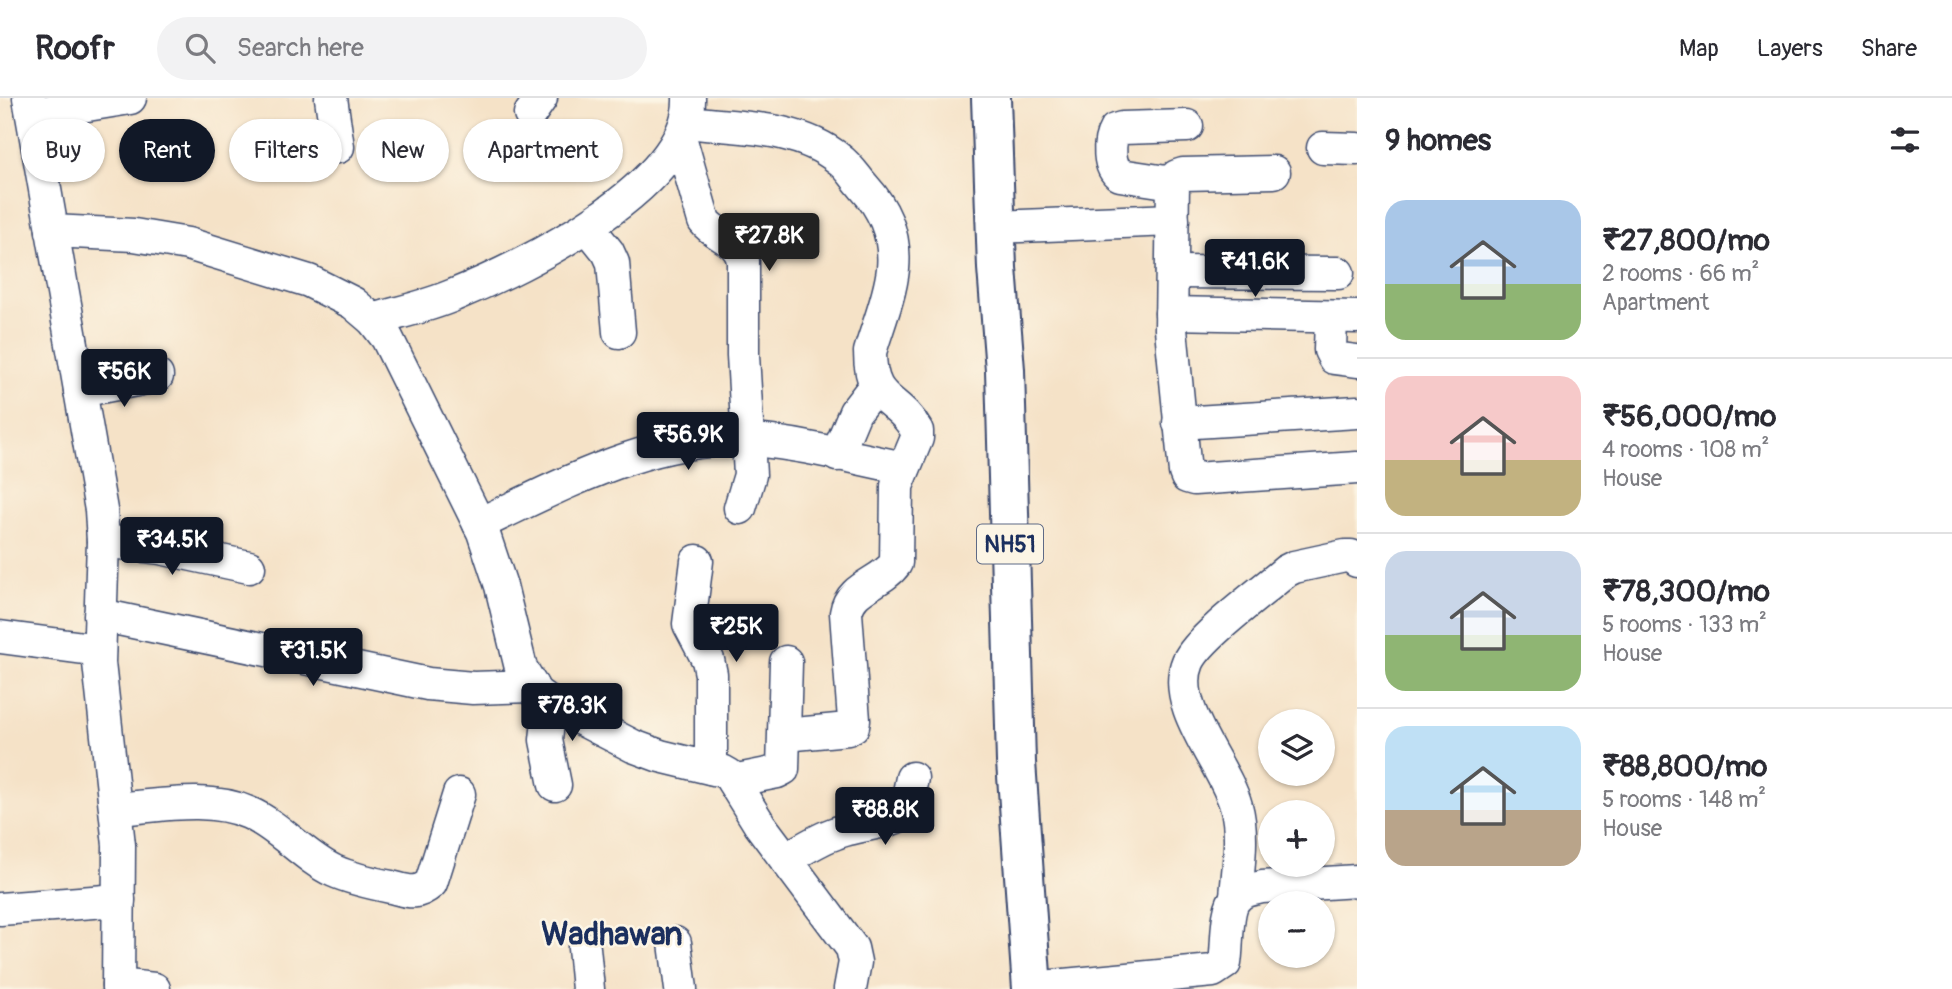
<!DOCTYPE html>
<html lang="en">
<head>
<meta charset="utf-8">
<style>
  body { margin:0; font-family:Pangolin,sans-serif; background:#f2f2f3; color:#2b2b33; height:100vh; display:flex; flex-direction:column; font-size:26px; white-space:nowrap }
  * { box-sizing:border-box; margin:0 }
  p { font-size:23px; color:#7c7c81 }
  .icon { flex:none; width:38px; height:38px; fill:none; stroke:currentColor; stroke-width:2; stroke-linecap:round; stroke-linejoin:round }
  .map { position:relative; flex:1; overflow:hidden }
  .sheet { display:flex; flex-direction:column; background:#fff; width:595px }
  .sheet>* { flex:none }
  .guide { position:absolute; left:21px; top:21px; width:665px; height:63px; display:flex; gap:14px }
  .tools { position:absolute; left:1258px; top:611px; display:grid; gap:14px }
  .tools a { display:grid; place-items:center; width:77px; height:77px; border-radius:50%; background:#fff; box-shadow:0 2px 5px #0004; font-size:35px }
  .price { position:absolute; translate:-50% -60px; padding:0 16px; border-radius:7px; background:#111827; color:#fff; font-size:23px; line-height:46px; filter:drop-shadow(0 2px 4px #0008) }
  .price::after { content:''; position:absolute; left:50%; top:42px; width:21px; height:16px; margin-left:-10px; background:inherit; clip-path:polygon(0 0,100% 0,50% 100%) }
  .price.active { background:#222; color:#fff }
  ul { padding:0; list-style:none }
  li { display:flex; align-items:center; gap:21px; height:175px; padding:0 28px }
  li+li { border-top:2px solid #e1e1e2 }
  li span { display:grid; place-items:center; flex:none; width:196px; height:140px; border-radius:21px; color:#555 }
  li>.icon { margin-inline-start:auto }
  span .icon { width:84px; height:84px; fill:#fffc; stroke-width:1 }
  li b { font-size:30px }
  h2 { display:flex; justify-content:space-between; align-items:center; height:84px; padding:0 28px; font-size:30px }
  .chip { padding:0 24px; border-radius:32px; background:#fff; box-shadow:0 2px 5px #0004; font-size:24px; line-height:63px }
  .chip.active { background:#111827; color:#fff }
  header { display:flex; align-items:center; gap:42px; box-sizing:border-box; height:98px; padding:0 35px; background:#fff; border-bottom:2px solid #e1e1e2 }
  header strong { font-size:33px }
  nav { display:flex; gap:38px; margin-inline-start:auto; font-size:24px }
  .search { width:490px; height:63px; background:#f2f2f3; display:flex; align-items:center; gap:18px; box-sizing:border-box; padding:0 24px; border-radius:38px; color:#7c7c81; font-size:26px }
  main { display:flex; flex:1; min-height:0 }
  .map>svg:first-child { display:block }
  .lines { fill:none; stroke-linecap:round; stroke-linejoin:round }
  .minor-casing { stroke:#3c4a6e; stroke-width:35 }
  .highway-casing { stroke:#3c4a6e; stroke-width:42 }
  .minor { stroke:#fff; stroke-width:32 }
  .highway { stroke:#fff; stroke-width:38 }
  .labels { text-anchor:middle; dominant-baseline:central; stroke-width:5; stroke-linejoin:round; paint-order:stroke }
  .shield { fill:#fcf5e5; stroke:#5e6a86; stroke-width:2 }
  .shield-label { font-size:23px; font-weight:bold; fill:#1b2f5e }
  .district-label { font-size:32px; font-weight:bold; fill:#1b2f5e; stroke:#fcf5e5 }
</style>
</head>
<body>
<header>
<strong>Roofr</strong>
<div class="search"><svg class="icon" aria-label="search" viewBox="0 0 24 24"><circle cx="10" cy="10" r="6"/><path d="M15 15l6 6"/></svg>Search here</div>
<nav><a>Map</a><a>Layers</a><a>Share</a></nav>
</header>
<main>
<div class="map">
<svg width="1357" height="891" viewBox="0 0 1357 891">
  <rect width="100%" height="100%" fill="#fcf5e5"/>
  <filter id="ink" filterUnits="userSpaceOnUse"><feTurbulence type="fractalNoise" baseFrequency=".0143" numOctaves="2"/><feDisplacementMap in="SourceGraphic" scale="14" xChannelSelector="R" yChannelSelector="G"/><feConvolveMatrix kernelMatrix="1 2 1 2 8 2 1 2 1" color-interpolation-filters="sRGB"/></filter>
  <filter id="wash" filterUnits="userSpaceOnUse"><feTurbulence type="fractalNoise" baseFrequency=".00686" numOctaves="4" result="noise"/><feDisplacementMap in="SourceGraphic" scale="28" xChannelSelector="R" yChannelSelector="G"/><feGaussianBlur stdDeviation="1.57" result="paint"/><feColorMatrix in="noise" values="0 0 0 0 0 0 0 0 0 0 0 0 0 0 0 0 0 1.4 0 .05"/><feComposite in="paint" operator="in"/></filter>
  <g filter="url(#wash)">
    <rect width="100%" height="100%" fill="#f5e2c7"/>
  </g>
  <g filter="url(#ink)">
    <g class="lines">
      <g class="minor-casing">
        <g id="minor">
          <path d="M29,0L101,412L103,443L99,565L119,747L118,891"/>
          <path d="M331,0L338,49"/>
          <path d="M32,16L130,0"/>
          <path d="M530,16L541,0"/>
          <path d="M686,24C737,30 798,27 839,61C849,68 856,80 864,89C885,112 896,139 893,171C890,199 878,227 870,254C870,307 897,297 917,333V340L897,388L896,465C881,486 850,488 846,515L854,622L853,628L848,631L785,637"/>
          <path d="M680,39L704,123C716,139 739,140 743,163V257L750,377L740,410"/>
          <path d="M1323,50L1357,51"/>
          <path d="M1274,74L1183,76L1177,78L1173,85L1171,231L1185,374L1187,379L1194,381L1357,370"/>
          <path d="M1173,85L1120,77C1108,69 1108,44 1115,32L1122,30L1187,28"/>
          <path d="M588,129L608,154L613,165L619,234"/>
          <path d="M996,129L1173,122"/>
          <path d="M52,133L134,137L188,146L309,183L353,205L373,222L387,240L483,434L501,488L521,570L536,595L550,605L633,648L660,658L722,673L729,677L760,727L852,850L855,864L850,891"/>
          <path d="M1172,174L1338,175"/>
          <path d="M1171,215L1357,219"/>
          <path d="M1331,219L1330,252L1334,260L1357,263"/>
          <path d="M373,222C400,214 429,208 454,197C523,169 692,87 689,0"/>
          <path d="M80,293L157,278"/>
          <path d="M1179,325L1357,314"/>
          <path d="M837,357L855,314L875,288"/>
          <path d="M479,426C565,386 653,336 752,342C803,346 854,360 904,370"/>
          <path d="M103,443L160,450L249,469"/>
          <path d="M697,463L689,526L708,562L711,576V670"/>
          <path d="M100,517L428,586L473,590L532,588"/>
          <path d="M0,539L99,552"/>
          <path d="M550,605L546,642L555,687"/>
          <path d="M733,683L777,674L783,671L786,564"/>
          <path d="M116,711C158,708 209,697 249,715C279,728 304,759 334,773C352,781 371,785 391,789C408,793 416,798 431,785L459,696"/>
          <path d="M786,761C802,752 818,741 836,735C854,727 894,725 905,714L912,680"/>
          <path d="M1236,799C1238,770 1244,736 1236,708C1225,667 1169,608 1188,564C1199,539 1263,493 1286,473L1294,469L1345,458H1351L1357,463"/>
          <path d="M0,811L119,802"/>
          <path d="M675,845L681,891"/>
          <path d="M584,850L588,891"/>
          <path d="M118,887L154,891"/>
          <path d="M1032,890L1213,873L1225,865C1228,848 1225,810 1237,799C1243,792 1254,791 1262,789L1357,783"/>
        </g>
      </g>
      <g class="highway-casing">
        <path id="highway" d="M991,0L997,170L1005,272L1016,664L1032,891"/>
      </g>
      <use href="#minor" class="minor"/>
      <use href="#highway" class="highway"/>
    </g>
  </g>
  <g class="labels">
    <rect class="shield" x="977" y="426.5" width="66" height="39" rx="5"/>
    <g class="shield-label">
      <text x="1010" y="446">NH51</text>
    </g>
    <g class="district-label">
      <text x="612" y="837">Wadhawan</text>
    </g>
  </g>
</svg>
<div class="tools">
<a><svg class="icon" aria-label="layers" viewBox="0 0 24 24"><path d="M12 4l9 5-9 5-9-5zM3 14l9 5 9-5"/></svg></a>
<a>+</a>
<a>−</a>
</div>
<b class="price active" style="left:769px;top:175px">₹27.8K</b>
<b class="price" style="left:1255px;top:201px">₹41.6K</b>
<b class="price" style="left:124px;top:311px">₹56K</b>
<b class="price" style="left:688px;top:374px">₹56.9K</b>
<b class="price" style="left:172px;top:479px">₹34.5K</b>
<b class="price" style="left:736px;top:566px">₹25K</b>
<b class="price" style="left:313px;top:590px">₹31.5K</b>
<b class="price" style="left:572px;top:645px">₹78.3K</b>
<b class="price" style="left:885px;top:749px">₹88.8K</b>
<div class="guide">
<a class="chip">Buy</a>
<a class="chip active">Rent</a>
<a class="chip">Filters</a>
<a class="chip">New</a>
<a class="chip">Apartment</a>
</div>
</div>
<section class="sheet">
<h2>9 homes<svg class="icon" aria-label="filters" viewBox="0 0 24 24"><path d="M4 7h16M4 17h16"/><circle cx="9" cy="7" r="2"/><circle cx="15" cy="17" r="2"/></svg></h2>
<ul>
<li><span style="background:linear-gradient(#a9c7e8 60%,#8fb573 0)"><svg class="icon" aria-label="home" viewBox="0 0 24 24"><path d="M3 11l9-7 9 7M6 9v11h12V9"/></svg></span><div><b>₹27,800/mo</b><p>2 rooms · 66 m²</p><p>Apartment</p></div></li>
<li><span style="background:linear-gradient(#f6c9c9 60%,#c2b280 0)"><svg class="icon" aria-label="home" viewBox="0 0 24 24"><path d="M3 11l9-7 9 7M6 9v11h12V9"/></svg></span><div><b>₹56,000/mo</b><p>4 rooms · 108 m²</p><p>House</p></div></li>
<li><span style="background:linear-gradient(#c9d6e8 60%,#8fb573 0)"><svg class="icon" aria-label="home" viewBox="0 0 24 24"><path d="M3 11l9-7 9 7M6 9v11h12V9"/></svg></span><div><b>₹78,300/mo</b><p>5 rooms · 133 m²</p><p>House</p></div></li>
<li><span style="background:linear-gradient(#bfe0f5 60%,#b9a48a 0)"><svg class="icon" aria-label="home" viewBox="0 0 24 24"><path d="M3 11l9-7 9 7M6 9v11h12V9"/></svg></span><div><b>₹88,800/mo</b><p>5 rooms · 148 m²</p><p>House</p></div></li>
</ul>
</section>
</main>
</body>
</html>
